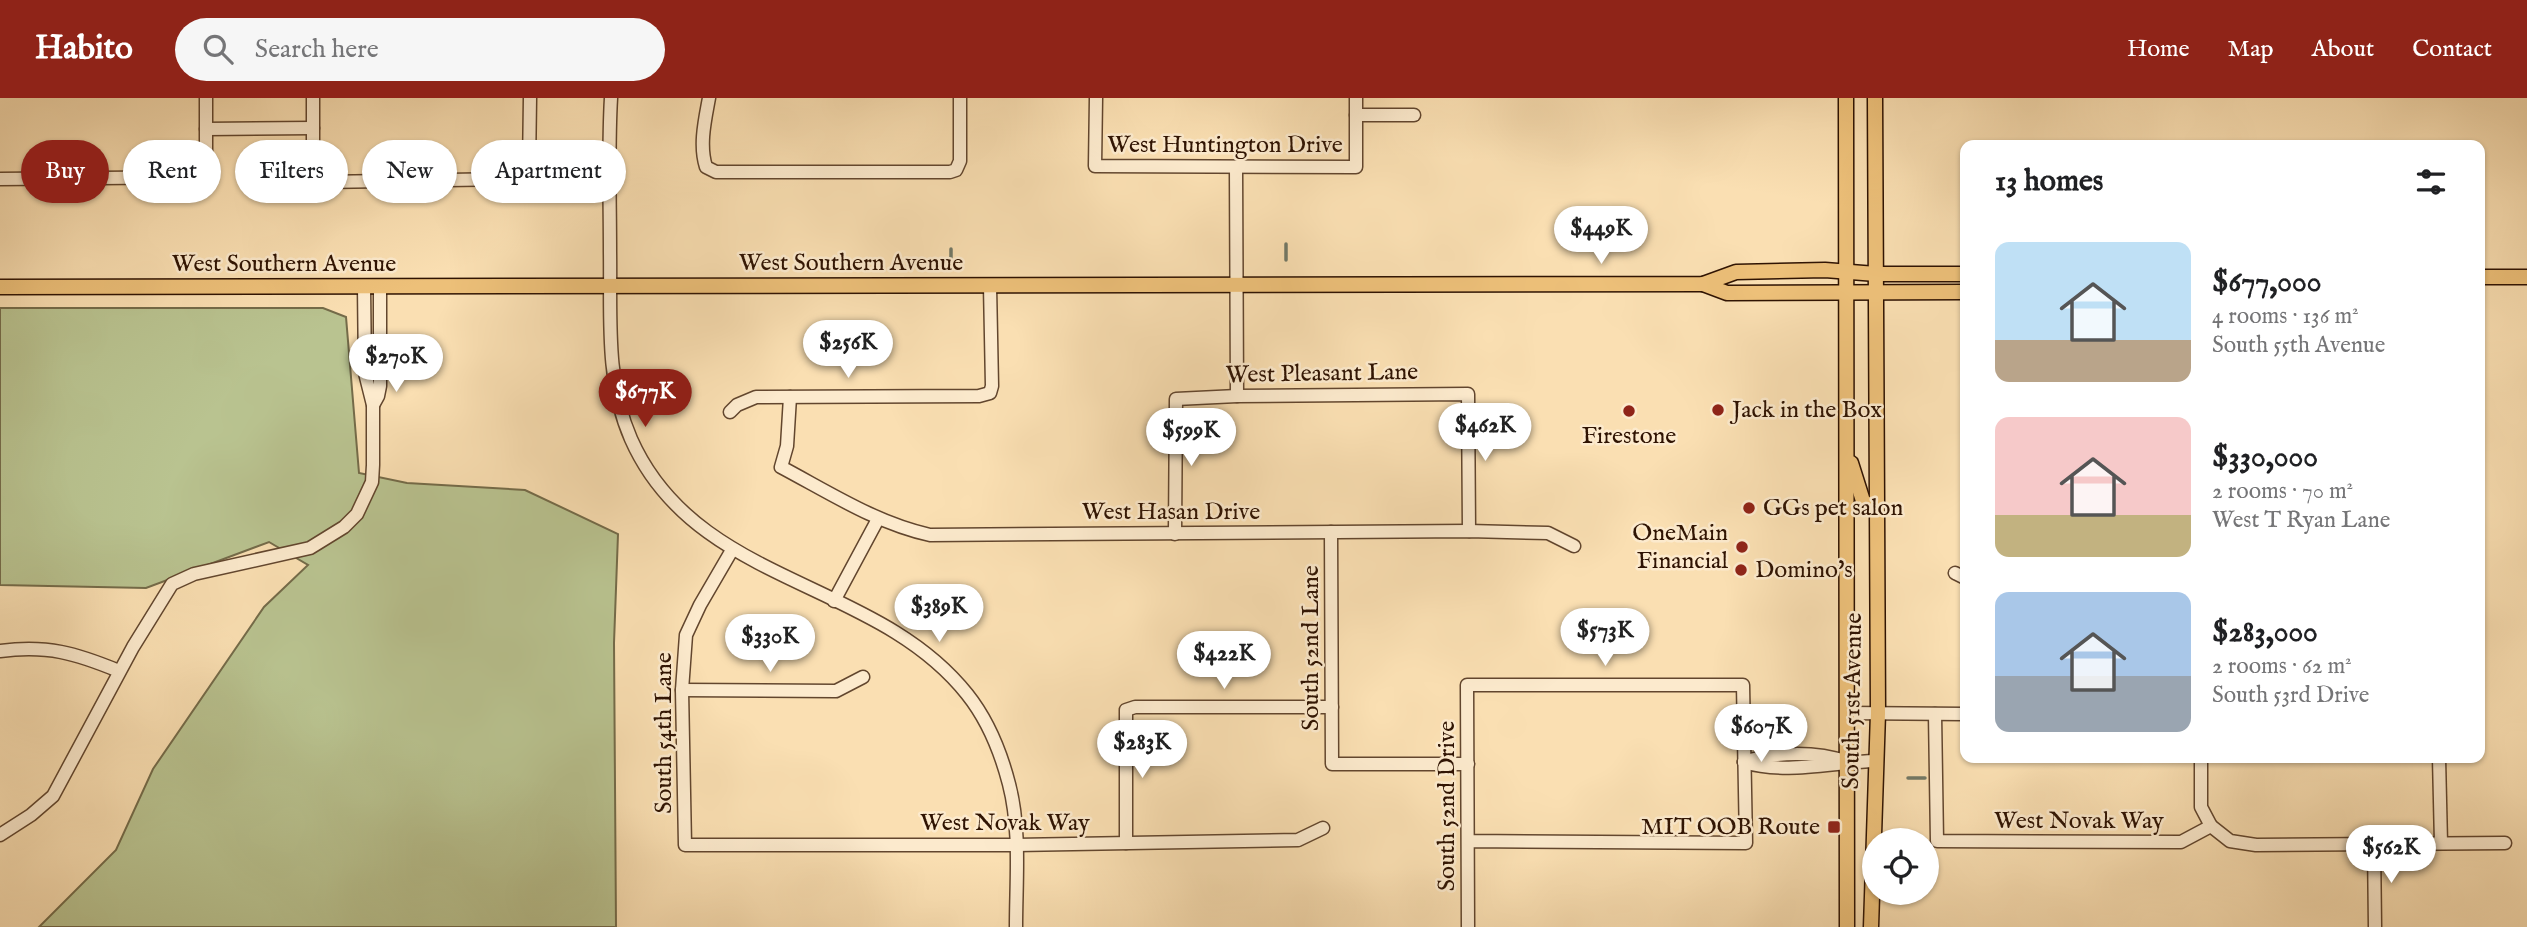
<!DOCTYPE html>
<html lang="en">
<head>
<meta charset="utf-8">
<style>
  body { margin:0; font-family:"IM FELL English",serif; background:#f6f6f6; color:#202124; height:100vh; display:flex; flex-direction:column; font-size:26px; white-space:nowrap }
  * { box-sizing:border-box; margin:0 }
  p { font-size:23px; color:#757577 }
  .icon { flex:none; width:38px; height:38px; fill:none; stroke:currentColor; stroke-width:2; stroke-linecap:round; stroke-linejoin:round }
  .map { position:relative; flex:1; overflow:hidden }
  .panel { position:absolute; left:1960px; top:42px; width:525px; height:623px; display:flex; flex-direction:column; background:#fff; border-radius:14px; box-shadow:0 2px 5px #0004 }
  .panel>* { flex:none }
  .hud { position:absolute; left:21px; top:42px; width:665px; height:63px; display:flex; gap:14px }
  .controls { position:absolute; left:1862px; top:730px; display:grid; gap:14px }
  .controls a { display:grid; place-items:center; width:77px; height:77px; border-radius:50%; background:#fff; box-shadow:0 2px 5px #0004; font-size:35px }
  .price { position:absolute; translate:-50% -60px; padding:0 16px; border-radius:24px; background:#fff; color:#222; font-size:23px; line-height:46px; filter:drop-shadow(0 2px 4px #0008) }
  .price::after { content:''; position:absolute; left:50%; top:42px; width:21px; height:16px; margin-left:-10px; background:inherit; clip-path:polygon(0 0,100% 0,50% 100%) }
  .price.on { background:#8f2418; color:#fff }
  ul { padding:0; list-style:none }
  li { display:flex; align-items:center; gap:21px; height:175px; padding:0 35px }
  li span { display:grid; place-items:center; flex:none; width:196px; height:140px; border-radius:14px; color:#555 }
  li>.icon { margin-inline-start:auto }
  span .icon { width:84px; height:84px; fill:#fffc; stroke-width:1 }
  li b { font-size:30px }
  h2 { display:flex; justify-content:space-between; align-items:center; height:84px; padding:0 35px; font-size:30px }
  .tag { padding:0 24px; border-radius:32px; background:#fff; box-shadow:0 2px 5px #0004; font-size:24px; line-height:63px }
  .tag.on { background:#8f2418; color:#fff }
  header { display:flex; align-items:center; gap:42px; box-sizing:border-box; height:98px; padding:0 35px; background:#8f2418; color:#fff }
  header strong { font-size:33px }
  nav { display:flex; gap:38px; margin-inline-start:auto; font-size:24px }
  .search { width:490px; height:63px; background:#f6f6f6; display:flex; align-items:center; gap:18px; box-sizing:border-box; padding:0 24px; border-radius:38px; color:#757577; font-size:26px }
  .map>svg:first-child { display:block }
  .green { fill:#b9c390; stroke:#746b49; stroke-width:2 }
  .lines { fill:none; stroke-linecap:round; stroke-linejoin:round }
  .stream { stroke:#727967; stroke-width:3.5 }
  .minor-casing { stroke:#62462e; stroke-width:15 }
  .major-casing { stroke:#2f1302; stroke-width:17 }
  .minor { stroke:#fceacd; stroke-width:12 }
  .major { stroke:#edc079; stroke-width:14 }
  .poi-dot { fill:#8f2418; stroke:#fceacd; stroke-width:2.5 }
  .labels { text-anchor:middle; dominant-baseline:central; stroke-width:5; stroke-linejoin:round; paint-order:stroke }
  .street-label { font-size:24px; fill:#2f1302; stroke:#fceacd }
  .poi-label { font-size:24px; fill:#2f1302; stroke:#fceacd; text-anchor:start }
</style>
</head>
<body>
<header>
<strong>Habito</strong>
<div class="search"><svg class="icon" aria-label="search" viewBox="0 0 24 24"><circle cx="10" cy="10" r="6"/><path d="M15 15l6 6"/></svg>Search here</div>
<nav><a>Home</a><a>Map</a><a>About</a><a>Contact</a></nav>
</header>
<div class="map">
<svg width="2527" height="829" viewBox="0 0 2527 829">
  <rect width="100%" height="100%" fill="#fadfb2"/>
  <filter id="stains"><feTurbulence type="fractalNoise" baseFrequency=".00286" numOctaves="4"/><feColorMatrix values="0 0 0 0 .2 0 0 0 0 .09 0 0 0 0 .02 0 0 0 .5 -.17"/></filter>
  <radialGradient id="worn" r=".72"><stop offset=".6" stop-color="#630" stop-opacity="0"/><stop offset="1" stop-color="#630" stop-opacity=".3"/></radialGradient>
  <path class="green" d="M0,210H323L346,219L359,375L407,385L525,392L618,436L614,545L616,829H39L116,752L153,671L264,509L308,467L269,444L146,490L0,487Z"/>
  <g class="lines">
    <g class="stream">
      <path d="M1286,146V162"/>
      <path d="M951,151V162"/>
      <path d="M1908,680H1925"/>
    </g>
    <g class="minor-casing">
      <g id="minor">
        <path d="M313,0V75L316,81L323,84L516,81L525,76L529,70L530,0"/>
        <path d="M611,0C608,51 610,103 610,154C611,217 605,282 631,341C696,488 875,480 967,596C987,621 1001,655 1009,686C1021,732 1016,782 1016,829"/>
        <path d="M709,0C705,22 699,47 706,69L716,74H950L956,72L960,63V0"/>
        <path d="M1096,0L1095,68L1356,69V0"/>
        <path d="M1356,17H1414"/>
        <path d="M206,31L313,30"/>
        <path d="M1236,69L1237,298"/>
        <path d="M0,81L202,79L206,73V0"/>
        <path d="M790,299L787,348L781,369C830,395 876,425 930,437L1469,433L1548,435L1574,448"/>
        <path d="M373,307L378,298L380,288V189"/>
        <path d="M730,314L737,307L756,299L979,298L990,295L992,288L990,188"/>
        <path d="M1331,434L1332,666H1468"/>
        <path d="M1175,436L1176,301L1237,298L1468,296L1469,433"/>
        <path d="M732,452L700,507L686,537L682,592L685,747H1016L1298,742L1323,730"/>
        <path d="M1955,475L1965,480"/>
        <path d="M834,503L878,421"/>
        <path d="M0,553C48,547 75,555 119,573"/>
        <path d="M682,592L836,593L863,579"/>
        <path d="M1847,615L1965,616"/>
        <path d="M1935,616L1937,743L2181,744L2211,728L2230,743L2256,747L2505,745"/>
        <path d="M2201,660V709L2211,728"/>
        <path d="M2439,660L2441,745"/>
        <path d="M1744,664C1787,677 1832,664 1876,663"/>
        <path d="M1744,664C1775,654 1816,653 1847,664"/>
        <path d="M0,737L31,717L53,698L133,549L172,486L194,476L310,450L344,429L357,416L372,384L373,367V307L365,275L364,189"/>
        <path d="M1468,743L1746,745L1743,587H1467L1468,829"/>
        <path d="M1126,745V612L1135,609H1332"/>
        <path d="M2374,746L2375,829"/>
      </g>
    </g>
    <g class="major-casing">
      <g id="major">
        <path d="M1846,0L1847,829"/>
        <path d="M2480,179H2527"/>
        <path d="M1703,186L1727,195L1965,194"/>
        <path d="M0,189L1703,186L1736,174L1825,172L1876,176H1965"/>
        <path d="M1851,365L1863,403L1869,407L1877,406"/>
        <path d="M1871,829L1878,615L1875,0"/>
      </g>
    </g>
    <use href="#minor" class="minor"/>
    <use href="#major" class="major"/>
  </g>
  <g class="poi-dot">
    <circle cx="1718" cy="312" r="7"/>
    <circle cx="1629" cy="313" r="7"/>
    <circle cx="1749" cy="410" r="7"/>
    <circle cx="1742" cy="449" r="7"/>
    <circle cx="1741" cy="472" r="7"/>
    <rect x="1827" y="722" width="14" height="14" rx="3.5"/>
  </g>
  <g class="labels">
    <g class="street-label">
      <text x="1225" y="47">West Huntington Drive</text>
      <text x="851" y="165">West Southern Avenue</text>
      <text x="284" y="166">West Southern Avenue</text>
      <text transform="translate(1322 276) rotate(-1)">West Pleasant Lane</text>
      <text x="1171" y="414">West Hasan Drive</text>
      <text transform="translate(1311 550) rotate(-90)">South 52nd Lane</text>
      <text transform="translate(1853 603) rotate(-89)">South 51st Avenue</text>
      <text transform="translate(664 635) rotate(-90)">South 54th Lane</text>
      <text transform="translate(1447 708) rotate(-90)">South 52nd Drive</text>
      <text x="2079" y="723">West Novak Way</text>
      <text x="1005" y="725">West Novak Way</text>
    </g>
    <g class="poi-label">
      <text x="1732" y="312">Jack in the Box</text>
      <text x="1629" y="338" text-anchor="middle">Firestone</text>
      <text x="1763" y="410">GGs pet salon</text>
      <text x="1728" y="435" text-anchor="end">OneMain<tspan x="1728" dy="28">Financial</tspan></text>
      <text x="1755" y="472">Domino's</text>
      <text x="1820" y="729" text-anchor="end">MIT OOB Route</text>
    </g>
  </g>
  <rect width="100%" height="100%" filter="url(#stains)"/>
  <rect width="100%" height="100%" fill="url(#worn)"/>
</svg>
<div class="controls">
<a><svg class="icon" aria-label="locate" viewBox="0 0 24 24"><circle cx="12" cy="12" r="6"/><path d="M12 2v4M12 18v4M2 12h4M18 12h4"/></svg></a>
</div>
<b class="price" style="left:1601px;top:168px">$449K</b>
<b class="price" style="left:848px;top:282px">$256K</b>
<b class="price" style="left:396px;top:296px">$270K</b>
<b class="price on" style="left:645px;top:331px">$677K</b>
<b class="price" style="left:1485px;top:365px">$462K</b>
<b class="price" style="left:1191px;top:370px">$599K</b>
<b class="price" style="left:939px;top:546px">$389K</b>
<b class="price" style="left:1605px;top:570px">$573K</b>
<b class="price" style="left:770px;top:576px">$330K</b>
<b class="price" style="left:1224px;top:593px">$422K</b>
<b class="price" style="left:1761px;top:666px">$607K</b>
<b class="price" style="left:1142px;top:682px">$283K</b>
<b class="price" style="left:2391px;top:787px">$562K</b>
<div class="hud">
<a class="tag on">Buy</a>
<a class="tag">Rent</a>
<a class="tag">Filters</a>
<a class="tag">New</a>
<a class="tag">Apartment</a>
</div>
<section class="panel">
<h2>13 homes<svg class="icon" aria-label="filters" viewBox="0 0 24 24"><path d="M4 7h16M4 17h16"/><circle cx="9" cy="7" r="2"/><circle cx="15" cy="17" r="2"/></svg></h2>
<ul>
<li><span style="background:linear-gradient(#bfe0f5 70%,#b9a48a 0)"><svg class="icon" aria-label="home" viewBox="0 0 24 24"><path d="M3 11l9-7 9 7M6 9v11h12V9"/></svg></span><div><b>$677,000</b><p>4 rooms · 136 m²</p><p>South 55th Avenue</p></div></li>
<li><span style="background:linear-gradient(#f6c9c9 70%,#c2b280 0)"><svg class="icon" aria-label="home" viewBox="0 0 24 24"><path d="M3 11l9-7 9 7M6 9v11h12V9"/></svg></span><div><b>$330,000</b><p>2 rooms · 70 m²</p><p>West T Ryan Lane</p></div></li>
<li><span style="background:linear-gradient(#a9c7e8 60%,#9aa5b1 0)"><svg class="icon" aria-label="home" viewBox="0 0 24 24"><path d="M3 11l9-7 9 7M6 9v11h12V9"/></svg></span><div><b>$283,000</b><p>2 rooms · 62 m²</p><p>South 53rd Drive</p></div></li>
</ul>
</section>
</div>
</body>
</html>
